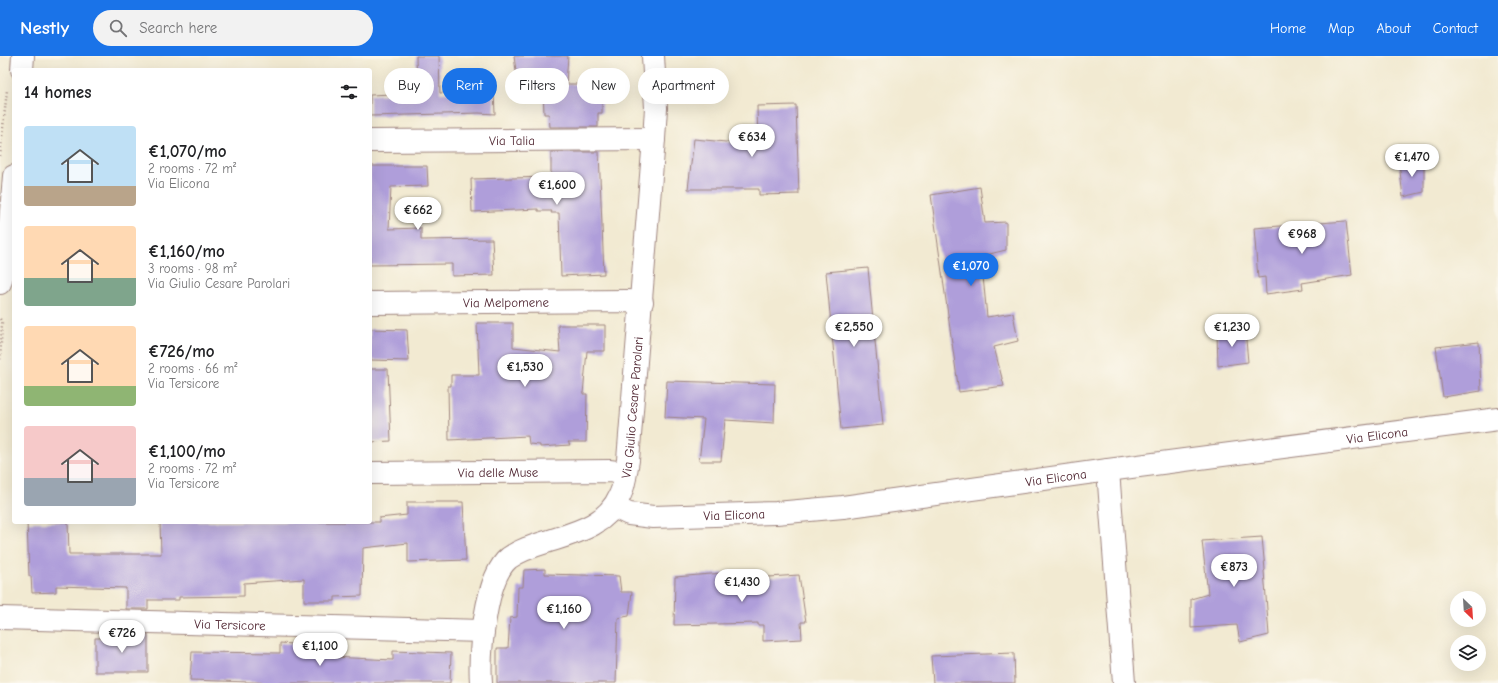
<!DOCTYPE html>
<html lang="en">
<head>
<meta charset="utf-8">
<style>
  body { margin:0; font-family:"Comic Neue",sans-serif; background:#f2f2f2; color:#202124; height:100vh; display:flex; flex-direction:column; font-size:15px; white-space:nowrap }
  * { box-sizing:border-box; margin:0 }
  p { font-size:13px; color:#757577 }
  .icon { flex:none; width:22px; height:22px; fill:none; stroke:currentColor; stroke-width:2; stroke-linecap:round; stroke-linejoin:round }
  .map { position:relative; flex:1; overflow:hidden }
  .panel { position:absolute; left:12px; top:12px; width:360px; height:456px; display:flex; flex-direction:column; background:#fff; border-radius:4px; box-shadow:0 4px 16px #0002 }
  .panel>* { flex:none }
  .top-card { position:absolute; left:384px; top:12px; width:380px; height:36px; display:flex; gap:8px }
  .needle { width:26px; rotate:155deg }
  .fabs { position:absolute; left:1450px; top:535px; display:grid; gap:8px }
  .fabs a { display:grid; place-items:center; width:36px; height:36px; border-radius:50%; background:#fff; box-shadow:0 4px 16px #0002; font-size:20px }
  .price { position:absolute; translate:-50% -34px; padding:0 9px; border-radius:14px; background:#fff; color:#222; font-size:13px; line-height:26px; filter:drop-shadow(0 1px 2px #0008) }
  .price::after { content:''; position:absolute; left:50%; top:24px; width:12px; height:9px; margin-left:-6px; background:inherit; clip-path:polygon(0 0,100% 0,50% 100%) }
  .price.active { background:#1a73e8; color:#fff }
  ul { padding:0; list-style:none }
  li { display:flex; align-items:center; gap:12px; height:100px; padding:0 12px }
  li span { display:grid; place-items:center; flex:none; width:112px; height:80px; border-radius:4px; color:#555 }
  li>.icon { margin-inline-start:auto }
  span .icon { width:48px; height:48px; fill:#fffc; stroke-width:1 }
  li b { font-size:17px }
  h2 { display:flex; justify-content:space-between; align-items:center; height:48px; padding:0 12px; font-size:17px }
  .chip { padding:0 14px; border-radius:18px; background:#fff; box-shadow:0 4px 16px #0002; font-size:14px; line-height:36px }
  .chip.active { background:#1a73e8; color:#fff }
  header { display:flex; align-items:center; gap:24px; box-sizing:border-box; height:56px; padding:0 20px; background:#1a73e8; color:#fff }
  header strong { font-size:19px }
  nav { display:flex; gap:22px; margin-inline-start:auto; font-size:14px }
  .search { width:280px; height:36px; background:#f2f2f2; display:flex; align-items:center; gap:10px; box-sizing:border-box; padding:0 14px; border-radius:22px; color:#757577; font-size:15px }
  .map>svg:first-child { display:block }
  .building { fill:#af9eda }
  .lines { fill:none; stroke-linecap:round; stroke-linejoin:round }
  .street-casing { stroke:#9e847e; stroke-width:24 }
  .path { stroke:#9e847e; stroke-width:2.5; stroke-dasharray:1 3; stroke-linecap:butt }
  .street { stroke:#fff; stroke-width:22 }
  .labels { text-anchor:middle; dominant-baseline:central; stroke-width:4; stroke-linejoin:round; paint-order:stroke }
  .street-label { font-size:13px; fill:#4a1f2b; stroke:#fbf7ec }
</style>
</head>
<body>
<header>
<strong>Nestly</strong>
<div class="search"><svg class="icon" aria-label="search" viewBox="0 0 24 24"><circle cx="10" cy="10" r="6"/><path d="M15 15l6 6"/></svg>Search here</div>
<nav><a>Home</a><a>Map</a><a>About</a><a>Contact</a></nav>
</header>
<div class="map">
<svg width="1498" height="627" viewBox="0 0 1498 627">
  <rect width="100%" height="100%" fill="#fbf7ec"/>
  <filter id="ink" filterUnits="userSpaceOnUse"><feTurbulence type="fractalNoise" baseFrequency=".025" numOctaves="2"/><feDisplacementMap in="SourceGraphic" scale="8" xChannelSelector="R" yChannelSelector="G"/><feConvolveMatrix kernelMatrix="1 2 1 2 8 2 1 2 1" color-interpolation-filters="sRGB"/></filter>
  <filter id="wash" filterUnits="userSpaceOnUse"><feTurbulence type="fractalNoise" baseFrequency=".012" numOctaves="4" result="noise"/><feDisplacementMap in="SourceGraphic" scale="16" xChannelSelector="R" yChannelSelector="G"/><feGaussianBlur stdDeviation="0.9" result="paint"/><feColorMatrix in="noise" values="0 0 0 0 0 0 0 0 0 0 0 0 0 0 0 0 0 1.4 0 .05"/><feComposite in="paint" operator="in"/></filter>
  <g filter="url(#wash)">
    <rect width="100%" height="100%" fill="#f2ead2"/>
    <g id="blocks">
      <g class="building">
        <path d="M416,0H439L440,37L494,35L495,58L479,57L370,60V39L417,37Z"/>
        <path d="M514,0H568L566,28H602V57H598V71H550L549,58H544L543,30H518Z"/>
        <path d="M796,49L799,138L759,139V133H688L694,83L758,89L757,50Z"/>
        <path d="M551,96H599L604,218L561,220L559,157H551L552,155H538V153L472,156L471,123L551,121Z"/>
        <path d="M1424,105V136L1403,141L1399,107Z"/>
        <path d="M370,110H427L428,130L391,131L389,173L421,172V184L492,183L494,219L452,220V208L370,209Z"/>
        <path d="M980,131L985,167L1006,166V194L981,200L987,261L1013,257L1018,285L994,291L1004,330L959,336L931,139Z"/>
        <path d="M1346,165L1352,219L1302,227L1303,233L1266,238L1265,221L1258,222L1254,172Z"/>
        <path d="M868,212L883,369L841,373L826,216Z"/>
        <path d="M477,267H513V291L560,296L558,269H605V295H587L583,338H587L586,386H568L570,389L540,391V389L529,388L528,380L449,384L448,330H451V319H479Z"/>
        <path d="M370,273L407,274L409,305L370,304Z"/>
        <path d="M1245,273L1248,306L1218,310L1217,277Z"/>
        <path d="M1479,286L1481,335L1443,341L1436,291Z"/>
        <path d="M370,313H388L391,385L370,386Z"/>
        <path d="M667,325L775,328L774,367L725,364L721,405H699L704,363L665,361Z"/>
        <path d="M407,446H463L466,504L408,506V487L363,492L362,540L335,541V545H304V523L244,527V540L179,541V544H148V553H126V532L56,530V536L32,537L31,520H29L27,466H68L69,498H161L160,466H379V462L407,459Z"/>
        <path d="M1262,481L1265,514L1264,515L1269,579L1240,586L1237,569L1191,572V543L1208,538L1202,485Z"/>
        <path d="M545,513V518L619,520L621,536H632L629,560L618,562L616,627H497V592H508L510,562L517,561L518,531H523L524,514Z"/>
        <path d="M723,517L724,524L799,519L806,566H801L802,583L763,585V569H758V567L674,569L675,521Z"/>
        <path d="M127,578H148V616H95V582H127Z"/>
        <path d="M280,587L306,589L307,598L332,596V601L393,604V595L451,597L450,627H279L190,624L192,596L280,597Z"/>
        <path d="M1014,597L1015,627H933L931,600Z"/>
      </g>
    </g>
  </g>
  <g filter="url(#ink)">
    <use href="#blocks" fill-opacity="0" stroke="#9e847e" stroke-width="1"/>
    <g class="lines">
      <g class="street-casing">
        <g id="street">
          <path d="M22,14L23,0"/>
          <path id="s1" d="M370,85L654,83"/>
          <path d="M0,227L7,203L14,120"/>
          <path id="s2" d="M370,247L627,245L642,246"/>
          <path d="M1108,414L1124,627"/>
          <path id="s3" d="M370,417L609,415L625,417"/>
          <path id="s4" d="M614,451L629,458L653,461L776,457L843,451L1108,414L1498,363"/>
          <path id="s5" d="M0,562L483,575"/>
          <path id="s6" d="M481,627C479,598 485,521 509,502C520,494 533,490 546,486C574,477 607,470 620,439C625,429 626,415 628,404L654,83L656,52L653,0"/>
        </g>
      </g>
      <g class="path">
        <path d="M0,100L7,34"/>
        <path d="M0,263L2,266L0,306"/>
      </g>
      <use href="#street" class="street"/>
    </g>
  </g>
  <g class="labels">
    <g class="street-label">
      <text stroke="none"><textPath href="#s1" startOffset="142">Via Talia</textPath></text>
      <text stroke="none"><textPath href="#s2" startOffset="136">Via Melpomene</textPath></text>
      <text stroke="none"><textPath href="#s6" startOffset="351">Via Giulio Cesare Parolari</textPath></text>
      <text stroke="none"><textPath href="#s4" startOffset="770">Via Elicona</textPath></text>
      <text stroke="none"><textPath href="#s3" startOffset="128">Via delle Muse</textPath></text>
      <text stroke="none"><textPath href="#s4" startOffset="446">Via Elicona</textPath></text>
      <text stroke="none"><textPath href="#s4" startOffset="122">Via Elicona</textPath></text>
      <text stroke="none"><textPath href="#s5" startOffset="230">Via Tersicore</textPath></text>
    </g>
  </g>
</svg>
<div class="fabs">
<a><svg class="needle" viewBox="-14 -14 28 28"><path d="M0-13l5 13h-10z" fill="#e53935"/><path d="M0 13l5-13h-10z" fill="#757577"/></svg></a>
<a><svg class="icon" aria-label="layers" viewBox="0 0 24 24"><path d="M12 4l9 5-9 5-9-5zM3 14l9 5 9-5"/></svg></a>
</div>
<b class="price" style="left:752px;top:102px">€634</b>
<b class="price" style="left:1412px;top:122px">€1,470</b>
<b class="price" style="left:557px;top:150px">€1,600</b>
<b class="price" style="left:418px;top:175px">€662</b>
<b class="price" style="left:1302px;top:199px">€968</b>
<b class="price active" style="left:971px;top:231px">€1,070</b>
<b class="price" style="left:854px;top:292px">€2,550</b>
<b class="price" style="left:1232px;top:292px">€1,230</b>
<b class="price" style="left:525px;top:332px">€1,530</b>
<b class="price" style="left:1234px;top:532px">€873</b>
<b class="price" style="left:742px;top:547px">€1,430</b>
<b class="price" style="left:564px;top:574px">€1,160</b>
<b class="price" style="left:122px;top:598px">€726</b>
<b class="price" style="left:320px;top:611px">€1,100</b>
<div class="top-card">
<a class="chip">Buy</a>
<a class="chip active">Rent</a>
<a class="chip">Filters</a>
<a class="chip">New</a>
<a class="chip">Apartment</a>
</div>
<section class="panel">
<h2>14 homes<svg class="icon" aria-label="filters" viewBox="0 0 24 24"><path d="M4 7h16M4 17h16"/><circle cx="9" cy="7" r="2"/><circle cx="15" cy="17" r="2"/></svg></h2>
<ul>
<li><span style="background:linear-gradient(#bfe0f5 75%,#b9a48a 0)"><svg class="icon" aria-label="home" viewBox="0 0 24 24"><path d="M3 11l9-7 9 7M6 9v11h12V9"/></svg></span><div><b>€1,070/mo</b><p>2 rooms · 72 m²</p><p>Via Elicona</p></div></li>
<li><span style="background:linear-gradient(#ffd9b3 65%,#7fa58c 0)"><svg class="icon" aria-label="home" viewBox="0 0 24 24"><path d="M3 11l9-7 9 7M6 9v11h12V9"/></svg></span><div><b>€1,160/mo</b><p>3 rooms · 98 m²</p><p>Via Giulio Cesare Parolari</p></div></li>
<li><span style="background:linear-gradient(#ffd9b3 75%,#8fb573 0)"><svg class="icon" aria-label="home" viewBox="0 0 24 24"><path d="M3 11l9-7 9 7M6 9v11h12V9"/></svg></span><div><b>€726/mo</b><p>2 rooms · 66 m²</p><p>Via Tersicore</p></div></li>
<li><span style="background:linear-gradient(#f6c9c9 65%,#9aa5b1 0)"><svg class="icon" aria-label="home" viewBox="0 0 24 24"><path d="M3 11l9-7 9 7M6 9v11h12V9"/></svg></span><div><b>€1,100/mo</b><p>2 rooms · 72 m²</p><p>Via Tersicore</p></div></li>
</ul>
</section>
</div>
</body>
</html>
